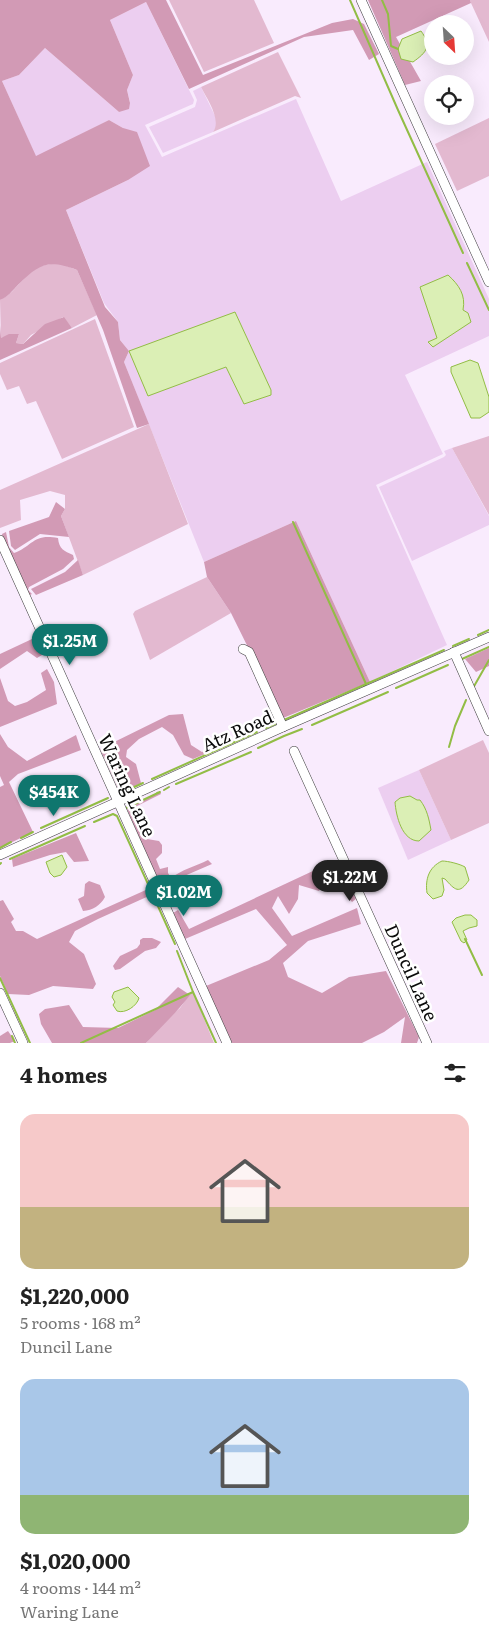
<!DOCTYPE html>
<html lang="en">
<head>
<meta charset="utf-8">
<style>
  body { margin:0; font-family:Literata,serif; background:#f2f2f2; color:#222; height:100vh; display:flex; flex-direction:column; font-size:19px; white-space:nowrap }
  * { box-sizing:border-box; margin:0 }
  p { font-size:16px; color:#767676 }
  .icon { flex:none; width:28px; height:28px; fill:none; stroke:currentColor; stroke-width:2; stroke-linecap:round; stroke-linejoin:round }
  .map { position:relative; height:1043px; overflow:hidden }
  .details { display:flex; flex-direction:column; background:#fff; flex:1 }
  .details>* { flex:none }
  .needle { width:32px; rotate:155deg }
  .controls { position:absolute; left:424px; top:15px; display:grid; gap:10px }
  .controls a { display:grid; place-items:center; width:50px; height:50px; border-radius:50%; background:#fff; box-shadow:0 5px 20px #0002; font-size:25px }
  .price { position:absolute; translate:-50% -42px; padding:0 11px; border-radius:18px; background:#0f766e; color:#fff; font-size:16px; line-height:32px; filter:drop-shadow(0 1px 2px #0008) }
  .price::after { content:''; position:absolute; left:50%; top:30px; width:15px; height:11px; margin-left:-8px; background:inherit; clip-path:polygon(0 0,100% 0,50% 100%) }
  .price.on { background:#222; color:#fff }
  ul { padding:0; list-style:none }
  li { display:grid; align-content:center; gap:10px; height:265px; padding:0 20px }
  li span { display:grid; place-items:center; height:155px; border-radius:15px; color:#555 }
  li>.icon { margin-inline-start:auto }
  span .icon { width:90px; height:90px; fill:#fffc; stroke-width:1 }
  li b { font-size:21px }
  h2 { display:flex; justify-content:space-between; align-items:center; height:60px; padding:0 20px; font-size:21px }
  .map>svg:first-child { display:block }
  .farmland { fill:#eccef0 }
  .green { fill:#e3b9d0 }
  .forest { fill:#d29ab5 }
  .water { fill:#dbefb5; stroke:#92bd45 }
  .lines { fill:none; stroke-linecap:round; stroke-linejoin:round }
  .stream { stroke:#92bd45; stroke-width:2 }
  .minor-casing { stroke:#3e3e3e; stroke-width:10 }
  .minor { stroke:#fff; stroke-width:9 }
  .labels { text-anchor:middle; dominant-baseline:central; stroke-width:5; stroke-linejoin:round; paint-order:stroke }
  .street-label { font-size:18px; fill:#0b0b0b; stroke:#fff }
</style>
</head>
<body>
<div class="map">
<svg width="489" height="1043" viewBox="0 0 489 1043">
  <rect width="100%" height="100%" fill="#f9ebfd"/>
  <g class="farmland">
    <path d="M146,2L194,100L193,104L145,125L162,157L296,99L341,201L427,162L489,299V336L405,375L443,454L376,485L447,645L370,682L296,521L204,562L124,362L129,351L120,340L118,322L104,303L66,210L128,180L123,128L109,120L36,157L2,81L19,75L45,48L119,112L130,102L127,90L133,75L110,20Z"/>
    <path d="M201,87L216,118V128L213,132L163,153L149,127L195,107L197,100L193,91Z"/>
    <path d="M452,448L489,516V525L412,561L379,487L444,457L446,455L444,451Z"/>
    <path d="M419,770L451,840L408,860L378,788Z"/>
  </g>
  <g class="green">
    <path d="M169,0H254L274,43L204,72Z"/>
    <path d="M470,0H489V42L471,3Z"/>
    <path d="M278,52L301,98L295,96L213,132C222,120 207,99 201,87Z"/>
    <path d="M489,118V176L457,191L435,144Z"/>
    <path d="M59,263L77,270L97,315L72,328L63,317L31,335L23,344L16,343L19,334L1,338L0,300C16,293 23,274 39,267C45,264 53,264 59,263Z"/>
    <path d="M95,319L134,427L62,459L36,401L27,404L19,386L7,390L0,374V363Z"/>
    <path d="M149,424L188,524L83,575L61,516L65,509V495L50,491L20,500L21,520L0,528V490Z"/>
    <path d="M489,436V515L452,448Z"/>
    <path d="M207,577L231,613L150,660L133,614L135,611Z"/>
    <path d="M483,740L489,753V823L451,840L419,770Z"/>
    <path d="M193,992L214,1043H146L166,1020L180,1008L190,994Z"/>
  </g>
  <g class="forest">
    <path d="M0,0H166L203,75L332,23L353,19L364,24L379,54L369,60L353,30L304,37L189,89L146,2L110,20L133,75L127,90L130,103L129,109L119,112L45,48L19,75L2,81L36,156L109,120L123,128L137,132L150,166L128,180L66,210L105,307L118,322L120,340L129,351L124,362L149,424L137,428L103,330L77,270C48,259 39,264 18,285C12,291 8,297 0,300Z"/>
    <path d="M368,0H470L471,3L396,37L421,81L405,85Z"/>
    <path d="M64,317L72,328L0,360V325L1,338L9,334H19L16,343L23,344L45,324Z"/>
    <path d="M56,502L65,509L61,516L69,537L40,534L15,550L11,546L9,531L49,517Z"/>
    <path d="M296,521L370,682L283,718L231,613L207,577L204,562Z"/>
    <path d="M6,532L9,547L14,553C33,546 33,533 58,538C59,549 64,551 73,555L74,559L63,569L29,587L28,590L32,594L28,596L4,544L2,534Z"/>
    <path d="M78,560L83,575L36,595L31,589L65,572Z"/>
    <path d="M32,639L42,655L37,658L27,651L0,669V654Z"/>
    <path d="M489,648V666L476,672L465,659Z"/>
    <path d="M47,669L54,682L57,704L0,727V678L8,701L15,706L27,702L46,690L41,673Z"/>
    <path d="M183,714L191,745L202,752L232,739L233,742L193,759L184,755L173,735L162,727L139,739L127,750L126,757L136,764L141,783L122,793L119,790L100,749L169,715Z"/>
    <path d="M0,734L8,747L27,761L76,735L81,750L18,774L9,782L33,832L0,848V787L4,785L0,776Z"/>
    <path d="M160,792L161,794L137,806L135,811L137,816H146L147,819L146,826L141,830L147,839L159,841L162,845V853L156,859L160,869L168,867V873L171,878C181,870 196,866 208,860L212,864L182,877L178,881L179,884L183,888L188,889C184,899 178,900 169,904C155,872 140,841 127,809Z"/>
    <path d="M76,833L89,861L74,862L66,852L50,855L13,867L12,859Z"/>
    <path d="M339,865L356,899L352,902L328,874L319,891L299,885L298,899L289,914L278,896L272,908L292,936L357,908L361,924L308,941L283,963L288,977L322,993L349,977L386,971L419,1037L417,1043H401L405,1017L384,1032L362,1043H232L206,986L269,960L287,945L256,909L185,939L173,913L178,910L189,929L315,870Z"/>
    <path d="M89,881L100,885L105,897C100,906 93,910 83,911L78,899L84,896L85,884Z"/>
    <path d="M148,889L151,895L98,919L75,931L69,942L84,954L96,984L93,989L53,986L29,995L8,994L0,976V901L3,900L14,919L11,922L16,931H23L37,939Z"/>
    <path d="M143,938H152L161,942L156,948L145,951L120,969L115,970L113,966L120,956L137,948L140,944V940Z"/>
    <path d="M178,987L190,995C177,1012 161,1027 146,1043H52L41,1024L39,1014L45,1009L69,1005L83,1027L118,1028L155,1010Z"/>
    <path d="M8,1031L15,1041L10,1043H0V1036Z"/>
  </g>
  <g class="water">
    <path d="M421,31C432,46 427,52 413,62L401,59L398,49L402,39Z"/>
    <path d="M448,275C459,285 466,295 463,310L468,313L471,322L433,347L428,342L437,338L420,287Z"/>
    <path d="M235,312L271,390V395L244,404L226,367L148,396L129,351Z"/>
    <path d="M470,360L478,363L489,397V412L480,418H471L451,372V367Z"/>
    <path d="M410,796L417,800H420C427,809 429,819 431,830L419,841C402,841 396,816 395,802L400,798Z"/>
    <path d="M62,855L67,867L61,875L54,877L50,873L46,862Z"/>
    <path d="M442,861C448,861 460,864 465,867L469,880C459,895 455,890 445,879L442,878L444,890L442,896L433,899L427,893C425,879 429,867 442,861Z"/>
    <path d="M465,915H471L477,920V926L469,928L463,931L467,940L464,943L461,941L452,922L456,918Z"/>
    <path d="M128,987L139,998C137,1006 125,1014 117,1011L113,1005L115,1002L112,997L114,992Z"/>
  </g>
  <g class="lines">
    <g class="stream">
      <path d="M350,0L398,110L463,253"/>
      <path d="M382,0L388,14L391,46L398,49"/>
      <path d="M467,263L489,310"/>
      <path d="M293,522L366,684L364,687"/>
      <path d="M478,635L489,630"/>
      <path d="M453,646L469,639"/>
      <path d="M462,659L489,647"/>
      <path d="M396,688L448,665"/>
      <path d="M473,688L489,660"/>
      <path d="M284,720L444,650"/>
      <path d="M312,725L388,692"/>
      <path d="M266,728L275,724"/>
      <path d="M449,747L455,726L466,700"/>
      <path d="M258,748L284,736L302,729"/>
      <path d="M152,779L257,732"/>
      <path d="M176,784L251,752"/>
      <path d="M164,790L169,787"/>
      <path d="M121,793L143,783"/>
      <path d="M124,809L160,792L157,793"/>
      <path d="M94,822L113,814L117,816L153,895"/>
      <path d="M41,828L108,798"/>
      <path d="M21,838L33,832"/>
      <path d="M0,848L11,842"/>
      <path d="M10,859L85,826"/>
      <path d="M0,864L1,863"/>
      <path d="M157,904L175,944"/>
      <path d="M465,939L482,975"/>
      <path d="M177,951L193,992L216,1043"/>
      <path d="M0,978L30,1043"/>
      <path d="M12,1036L15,1043"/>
      <path d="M81,1043L193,992"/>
    </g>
    <g class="minor-casing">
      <g id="minor">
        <path d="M361,0L489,282"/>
        <path d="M0,540L227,1043"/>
        <path d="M243,649L249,652L283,727"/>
        <path d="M454,652L489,731"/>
        <path d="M294,751L427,1043"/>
        <path d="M0,855L283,727L489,637"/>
        <path d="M0,993L23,1043"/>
      </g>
    </g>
    <use href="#minor" class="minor"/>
  </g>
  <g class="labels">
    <g class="street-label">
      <text transform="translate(237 730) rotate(-24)">Atz Road</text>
      <text transform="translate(128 785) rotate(65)">Waring Lane</text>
      <text transform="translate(412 972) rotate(66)">Duncil Lane</text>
    </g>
  </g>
</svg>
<div class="controls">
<a><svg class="needle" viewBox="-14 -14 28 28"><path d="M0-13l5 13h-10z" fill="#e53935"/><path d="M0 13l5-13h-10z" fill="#767676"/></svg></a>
<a><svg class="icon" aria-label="locate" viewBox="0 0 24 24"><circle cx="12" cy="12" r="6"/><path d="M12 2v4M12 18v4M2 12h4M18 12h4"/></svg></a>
</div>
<b class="price" style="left:70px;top:666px">$1.25M</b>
<b class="price" style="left:54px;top:817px">$454K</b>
<b class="price on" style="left:350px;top:902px">$1.22M</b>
<b class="price" style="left:184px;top:917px">$1.02M</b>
</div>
<section class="details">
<h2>4 homes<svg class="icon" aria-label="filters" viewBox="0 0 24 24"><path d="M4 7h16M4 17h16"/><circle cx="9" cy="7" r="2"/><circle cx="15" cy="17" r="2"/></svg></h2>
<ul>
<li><span style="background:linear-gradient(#f6c9c9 60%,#c2b280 0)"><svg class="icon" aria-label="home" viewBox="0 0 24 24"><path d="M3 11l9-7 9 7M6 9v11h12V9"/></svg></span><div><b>$1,220,000</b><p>5 rooms · 168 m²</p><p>Duncil Lane</p></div></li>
<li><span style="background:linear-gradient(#a9c7e8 75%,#8fb573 0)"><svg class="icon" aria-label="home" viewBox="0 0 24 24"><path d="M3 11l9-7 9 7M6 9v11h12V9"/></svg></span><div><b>$1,020,000</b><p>4 rooms · 144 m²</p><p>Waring Lane</p></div></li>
</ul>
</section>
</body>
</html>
